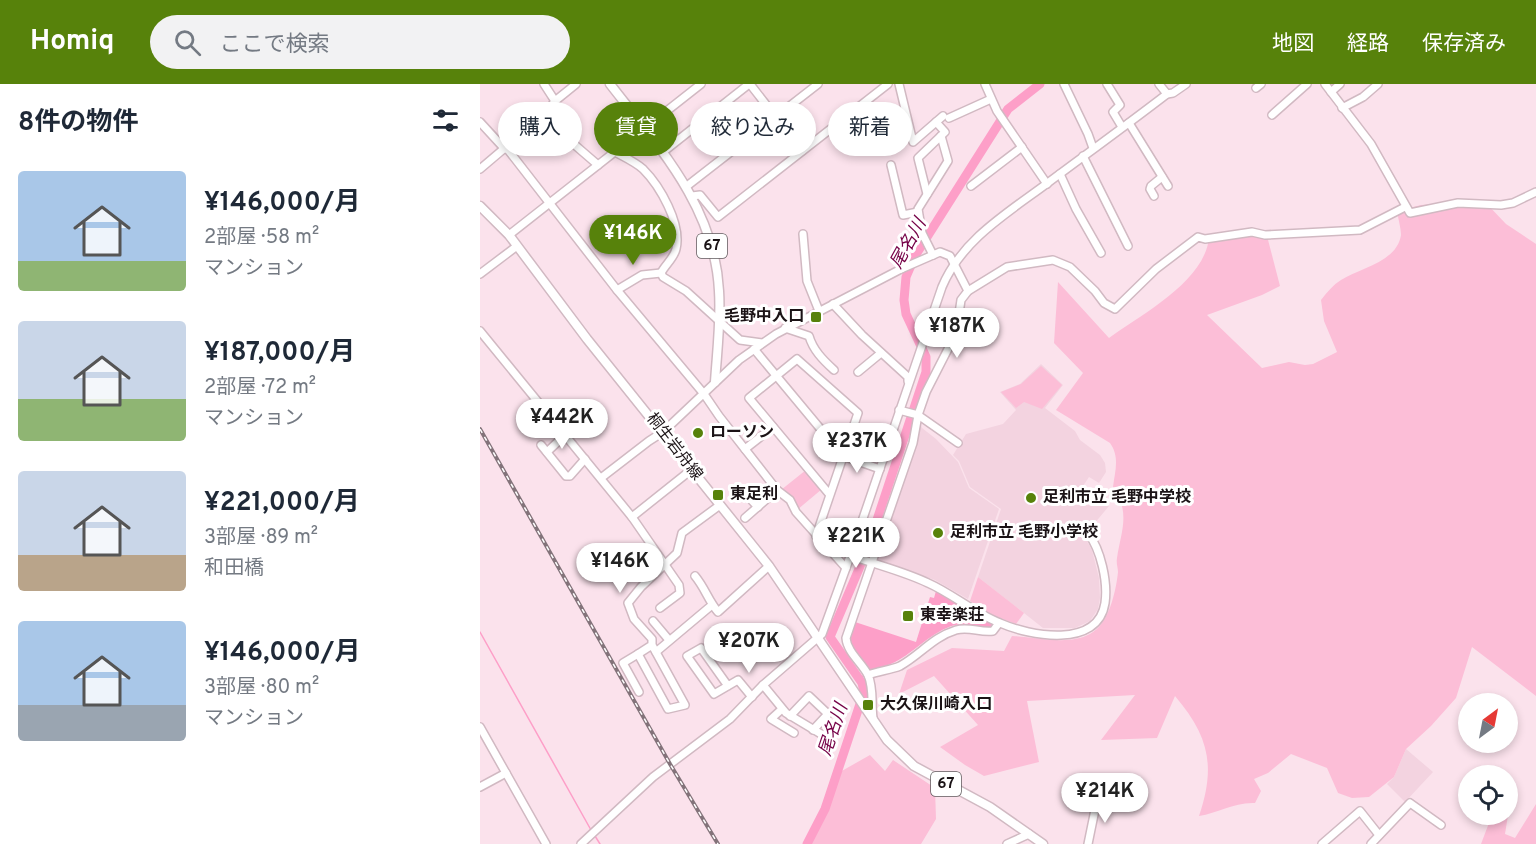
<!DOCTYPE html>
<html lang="ja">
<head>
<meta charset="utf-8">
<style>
  body { margin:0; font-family:Overpass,"Noto Sans JP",sans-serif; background:#f2f2f3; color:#1f2937; height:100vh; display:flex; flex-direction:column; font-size:22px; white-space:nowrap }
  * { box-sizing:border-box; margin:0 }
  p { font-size:20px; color:#747a83 }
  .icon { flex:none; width:33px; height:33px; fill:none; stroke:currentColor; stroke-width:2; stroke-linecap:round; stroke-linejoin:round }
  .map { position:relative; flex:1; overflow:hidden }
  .panel { display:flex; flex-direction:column; background:#fff; width:480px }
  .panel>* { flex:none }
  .top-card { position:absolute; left:18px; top:18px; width:570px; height:54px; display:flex; gap:12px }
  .needle { width:39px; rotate:32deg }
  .controls { position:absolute; left:978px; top:609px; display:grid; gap:12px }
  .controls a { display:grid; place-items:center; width:60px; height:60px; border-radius:50%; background:#fff; box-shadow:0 3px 9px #0003; font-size:30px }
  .price { position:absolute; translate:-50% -51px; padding:0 14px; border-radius:21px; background:#fff; color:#222; font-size:20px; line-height:39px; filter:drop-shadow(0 2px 3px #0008) }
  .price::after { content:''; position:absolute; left:50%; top:36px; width:18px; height:14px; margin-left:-9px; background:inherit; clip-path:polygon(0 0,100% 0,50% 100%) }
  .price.active { background:#57820b; color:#fff }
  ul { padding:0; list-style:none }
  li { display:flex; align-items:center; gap:18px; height:150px; padding:0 18px }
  li span { display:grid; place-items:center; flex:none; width:168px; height:120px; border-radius:6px; color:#555 }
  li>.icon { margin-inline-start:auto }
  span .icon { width:72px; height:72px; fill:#fffc; stroke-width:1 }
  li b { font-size:26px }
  h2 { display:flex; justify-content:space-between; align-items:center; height:72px; padding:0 18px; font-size:26px }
  .pill { padding:0 21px; border-radius:27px; background:#fff; box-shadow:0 3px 9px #0003; font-size:21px; line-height:54px }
  .pill.active { background:#57820b; color:#fff }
  header { display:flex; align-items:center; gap:36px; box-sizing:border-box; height:84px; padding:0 30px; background:#57820b; color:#fff }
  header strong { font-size:28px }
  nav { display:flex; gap:33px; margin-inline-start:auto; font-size:21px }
  .search { width:420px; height:54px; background:#f2f2f3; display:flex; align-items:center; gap:15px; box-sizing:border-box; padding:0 21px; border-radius:33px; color:#747a83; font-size:22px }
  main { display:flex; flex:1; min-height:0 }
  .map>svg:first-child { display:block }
  .built { fill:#f3d3e0 }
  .green { fill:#fcbed7 }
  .water { fill:#fd9fc8 }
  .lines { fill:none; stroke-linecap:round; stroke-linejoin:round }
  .stream { stroke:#fd9fc8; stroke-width:1.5 }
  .river { stroke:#fd9fc8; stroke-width:9 }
  .minor-casing { stroke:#d1b9c2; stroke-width:10 }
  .major-casing { stroke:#d1b9c2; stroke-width:11 }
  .minor { stroke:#fff; stroke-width:7 }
  .major { stroke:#fff; stroke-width:8 }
  .rail-casing { stroke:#83737a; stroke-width:4 }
  .rail { stroke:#fff; stroke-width:1.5; stroke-dasharray:4.5; stroke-linecap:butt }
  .poi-dot { fill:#57820b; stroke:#fff; stroke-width:2 }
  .labels { text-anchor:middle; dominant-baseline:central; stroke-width:6; stroke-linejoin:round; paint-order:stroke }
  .shield { fill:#fff; stroke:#5f5a5c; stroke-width:1.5 }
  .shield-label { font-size:15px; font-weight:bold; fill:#1b1316 }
  .poi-label { font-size:16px; font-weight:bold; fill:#1b1316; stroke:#fff; text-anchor:start }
  .street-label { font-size:16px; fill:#1b1316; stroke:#fff }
  .water-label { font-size:18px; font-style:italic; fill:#750147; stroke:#fff }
</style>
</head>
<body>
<header>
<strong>Homiq</strong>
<div class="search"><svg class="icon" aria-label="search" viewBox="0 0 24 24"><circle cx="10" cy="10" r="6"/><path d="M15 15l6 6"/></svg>ここで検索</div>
<nav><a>地図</a><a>経路</a><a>保存済み</a></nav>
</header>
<main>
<section class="panel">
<h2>8件の物件<svg class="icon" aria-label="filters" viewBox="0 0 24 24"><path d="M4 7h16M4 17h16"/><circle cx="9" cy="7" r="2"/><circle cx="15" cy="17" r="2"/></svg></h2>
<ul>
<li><span style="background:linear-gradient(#a9c7e8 75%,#8fb573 0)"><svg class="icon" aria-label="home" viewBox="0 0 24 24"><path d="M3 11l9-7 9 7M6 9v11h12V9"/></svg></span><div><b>¥146,000/月</b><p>2部屋 · 58 m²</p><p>マンション</p></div></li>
<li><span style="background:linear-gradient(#c9d6e8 65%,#8fb573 0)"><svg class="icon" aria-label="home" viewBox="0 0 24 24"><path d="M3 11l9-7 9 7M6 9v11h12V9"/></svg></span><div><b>¥187,000/月</b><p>2部屋 · 72 m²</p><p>マンション</p></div></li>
<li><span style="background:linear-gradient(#c9d6e8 70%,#b9a48a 0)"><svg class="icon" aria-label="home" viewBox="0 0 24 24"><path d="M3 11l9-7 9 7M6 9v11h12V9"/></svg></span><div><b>¥221,000/月</b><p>3部屋 · 89 m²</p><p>和田橋</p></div></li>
<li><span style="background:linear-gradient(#a9c7e8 70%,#9aa5b1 0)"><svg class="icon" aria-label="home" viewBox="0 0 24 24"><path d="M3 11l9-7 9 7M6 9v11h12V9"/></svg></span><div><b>¥146,000/月</b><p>3部屋 · 80 m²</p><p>マンション</p></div></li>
</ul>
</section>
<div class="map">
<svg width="1056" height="760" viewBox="0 0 1056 760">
  <rect width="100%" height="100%" fill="#fbe2ec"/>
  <g class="built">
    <path d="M561,280L583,301L565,324L595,347L600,356L620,371L625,379L626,388L619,399L609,393L593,417L603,422L616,411L629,422L604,452L612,466L619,494L620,514L618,525L610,537L595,544H563L498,493L521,425L490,403L479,377L473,371L486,350L523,340L536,326L520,308L540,300Z"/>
    <path d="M440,339L442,344L456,355L478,378L489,404L519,425L488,515L455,496L399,477L398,473Z"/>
    <path d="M926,665L953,688L925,718L907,700L914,693Z"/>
  </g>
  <g class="green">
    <path d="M967,119H1006L1026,140L1056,160V612L992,563L976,614L951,642L926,665L914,693L889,713L872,714L858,709L847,684L811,670L788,689L774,695L781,707L775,719C754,718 738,729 719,732C736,682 729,652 695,612L677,654L621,656L655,611L547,617L559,678L504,692L485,681L460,663L498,641L454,592L419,610L427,586L472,564L524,567L532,552C557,553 588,562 610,550C629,540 636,507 638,488C638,484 636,479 637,474C641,447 651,429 633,403C635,387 640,373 630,359L576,326L603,289L574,259L578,198L629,254C662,230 724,198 729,154L786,148L800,202L782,211L727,231L782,284L809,278L825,281L833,280L857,268L844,237L841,216C847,208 853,201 861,196C880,184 917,178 921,151C921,144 918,134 917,127L941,121Z"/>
    <path d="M561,282L582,301L562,325L544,318L536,324L521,308L541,300Z"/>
    <path d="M326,386L342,405L317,426L301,406Z"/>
    <path d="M498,493L544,529L536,540L512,531L490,517Z"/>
    <path d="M390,671L405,687L413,676L455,704L456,735L441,760H330L347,725L360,688Z"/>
    <path d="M1028,709L1030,719L1025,750L1035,754L1056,720V760H1001L1012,731L1028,730Z"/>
  </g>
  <path class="water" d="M456,507L512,540V542C502,549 487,538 475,541C452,547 435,568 415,578C407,582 396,584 388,586L369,558L375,538L436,558L450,513L454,514Z"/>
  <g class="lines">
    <g class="stream">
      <path d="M0,548L111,746"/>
      <path d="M379,595L383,592"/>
      <path d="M115,752L120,760"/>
    </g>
    <path class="river" d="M327,760L345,725L384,608L382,599L350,553L387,466L446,288V273L426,230L424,216L426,193L435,172L528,25L560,0"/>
    <g class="minor-casing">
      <g id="minor">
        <path d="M64,0L75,17"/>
        <path d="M270,0L322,67"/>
        <path d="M419,0L433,58L463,32"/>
        <path d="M505,0L517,27L567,100"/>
        <path d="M584,0L608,50L613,64"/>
        <path d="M627,0L640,21L633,28L642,43"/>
        <path d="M679,0L687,10"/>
        <path d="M845,0L891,60L930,129L978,119L1021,121L1033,119L1056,108"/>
        <path d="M776,4L781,0"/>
        <path d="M851,8L860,0"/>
        <path d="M862,24L883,13L898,0"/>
        <path d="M66,29L96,62L118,81"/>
        <path d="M792,31L827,0"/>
        <path d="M469,34L511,15"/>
        <path d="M0,38L22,62L29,67L137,206L224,310L239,332L297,406L310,416L316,428L366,484"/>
        <path d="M649,39L688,102"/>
        <path d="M135,68C144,73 155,78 163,85C180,102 202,140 196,165C194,174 185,181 181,189"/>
        <path d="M183,68L269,0"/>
        <path d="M603,72L648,162"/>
        <path d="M411,81L423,131L438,128"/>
        <path d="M0,85L66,29L75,17L96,0"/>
        <path d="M580,90L596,125L621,169"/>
        <path d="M207,102L338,0"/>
        <path d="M491,102L542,63"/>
        <path d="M447,110L438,74L465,48L456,38"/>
        <path d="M212,112L220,111L238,133L408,0"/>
        <path d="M674,112L670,105L671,102L682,93"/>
        <path d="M323,150L327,197L339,227"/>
        <path d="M29,151L221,0"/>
        <path d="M453,171L442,149L438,125L468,77L461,52"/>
        <path d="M181,189L183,193L206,207L260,256L282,259"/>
        <path d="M0,190L37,162"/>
        <path d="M137,206L162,191L181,189"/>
        <path d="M353,220L382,251L428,293V297"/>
        <path d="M305,244L329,252C333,266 343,276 354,286"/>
        <path d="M0,247L152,433L199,501L200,509L180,524"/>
        <path d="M274,265L363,372L400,385"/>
        <path d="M378,288L401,269"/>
        <path d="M419,326L438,331L478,359"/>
        <path d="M61,361L86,392H90L105,375"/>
        <path d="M265,365L293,343"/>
        <path d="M67,368L85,351"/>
        <path d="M121,394L169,357L183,348L259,276L296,250L421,185L460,168L470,172L488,207"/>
        <path d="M262,406L278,423"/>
        <path d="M152,433L211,386"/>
        <path d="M265,434L297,406"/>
        <path d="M336,452L378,329L317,275L269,314L350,411"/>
        <path d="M370,471C396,481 423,487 448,499C473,510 494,529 520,539C550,552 618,565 625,519C628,498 621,466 608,449"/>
        <path d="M215,492C225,504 228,516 238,528L289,482"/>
        <path d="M173,537L189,556"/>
        <path d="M172,561L158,570L188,625L205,621L172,561V555L154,535L148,519L161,503L197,469L202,449L240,421"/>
        <path d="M176,568L232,521"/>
        <path d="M158,570L143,579L159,608"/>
        <path d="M388,591C398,587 411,586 420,582C440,571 453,553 476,546C489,542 500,549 513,547L519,539"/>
        <path d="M283,601L306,629L341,650"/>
        <path d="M248,602L221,564L207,572L234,610L258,596L272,613"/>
        <path d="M302,625L291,635L314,649"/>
        <path d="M310,632L329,612L348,630L333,646"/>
        <path d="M393,634C391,620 394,604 388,591C382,579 367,568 366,554L433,359L438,331L446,308L468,265L477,243L481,216L488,207L527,183L573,176L590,183L615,207L624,219L635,225L676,185L718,153L725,155L772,148L785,151L880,146L925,123"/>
        <path d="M0,643L66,760"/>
        <path d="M0,703L26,689"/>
        <path d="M612,717L629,715L641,717"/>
        <path d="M101,760L173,693L250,635L283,601L342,550L366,484L462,203C482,155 529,128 569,98C608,69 648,40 687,10L693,9L706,0"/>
        <path d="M527,760L549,750"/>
        <path d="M608,760L617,716"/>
        <path d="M842,760L880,727L899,751"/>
        <path d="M891,760L930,719L961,741"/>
      </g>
    </g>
    <g class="major-casing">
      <g id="major">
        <path d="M130,0C178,62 235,123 239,207C241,237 237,268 235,298"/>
        <path d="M0,122L29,151L107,255L289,482L407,656L434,682L510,723L563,760"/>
      </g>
    </g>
    <use href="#minor" class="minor"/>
    <use href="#major" class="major"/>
    <g class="rail-casing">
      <path id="rail" d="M0,345L190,680L238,760"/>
    </g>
    <use href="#rail" class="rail"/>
  </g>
  <g class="poi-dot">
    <rect x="330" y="227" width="12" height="12" rx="3"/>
    <circle cx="218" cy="349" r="6"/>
    <rect x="232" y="405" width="12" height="12" rx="3"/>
    <circle cx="551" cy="414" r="6"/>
    <circle cx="458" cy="449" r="6"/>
    <rect x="422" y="526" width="12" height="12" rx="3"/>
    <rect x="382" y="615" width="12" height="12" rx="3"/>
  </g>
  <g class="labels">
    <g class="shield">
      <rect x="217" y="150" width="30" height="24" rx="4.5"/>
      <rect x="451" y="688" width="30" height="24" rx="4.5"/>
    </g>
    <g class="shield-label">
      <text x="232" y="162">67</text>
      <text x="466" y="700">67</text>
    </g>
    <g class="poi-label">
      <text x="324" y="233" text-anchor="end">毛野中入口</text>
      <text x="230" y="349">ローソン</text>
      <text x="250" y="411">東足利</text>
      <text x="563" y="414">足利市立 毛野中学校</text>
      <text x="470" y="449">足利市立 毛野小学校</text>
      <text x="440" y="532">東幸楽荘</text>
      <text x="400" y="621">大久保川崎入口</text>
    </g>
    <g class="street-label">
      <text transform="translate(194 363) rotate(52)">桐生岩舟線</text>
    </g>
    <g class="water-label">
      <text transform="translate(429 160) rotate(-61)">尾名川</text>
      <text transform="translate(354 646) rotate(-71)">尾名川</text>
    </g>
  </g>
</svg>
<div class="controls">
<a><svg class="needle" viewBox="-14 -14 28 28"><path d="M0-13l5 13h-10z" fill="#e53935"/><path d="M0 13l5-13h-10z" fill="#747a83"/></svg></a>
<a><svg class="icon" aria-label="locate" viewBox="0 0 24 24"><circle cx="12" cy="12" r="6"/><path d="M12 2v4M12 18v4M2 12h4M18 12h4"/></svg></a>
</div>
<b class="price active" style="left:153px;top:182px">¥146K</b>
<b class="price" style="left:477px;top:275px">¥187K</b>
<b class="price" style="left:82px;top:366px">¥442K</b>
<b class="price" style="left:377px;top:390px">¥237K</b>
<b class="price" style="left:376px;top:485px">¥221K</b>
<b class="price" style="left:140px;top:510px">¥146K</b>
<b class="price" style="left:269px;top:590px">¥207K</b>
<b class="price" style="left:625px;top:740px">¥214K</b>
<div class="top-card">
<a class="pill">購入</a>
<a class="pill active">賃貸</a>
<a class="pill">絞り込み</a>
<a class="pill">新着</a>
</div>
</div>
</main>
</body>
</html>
